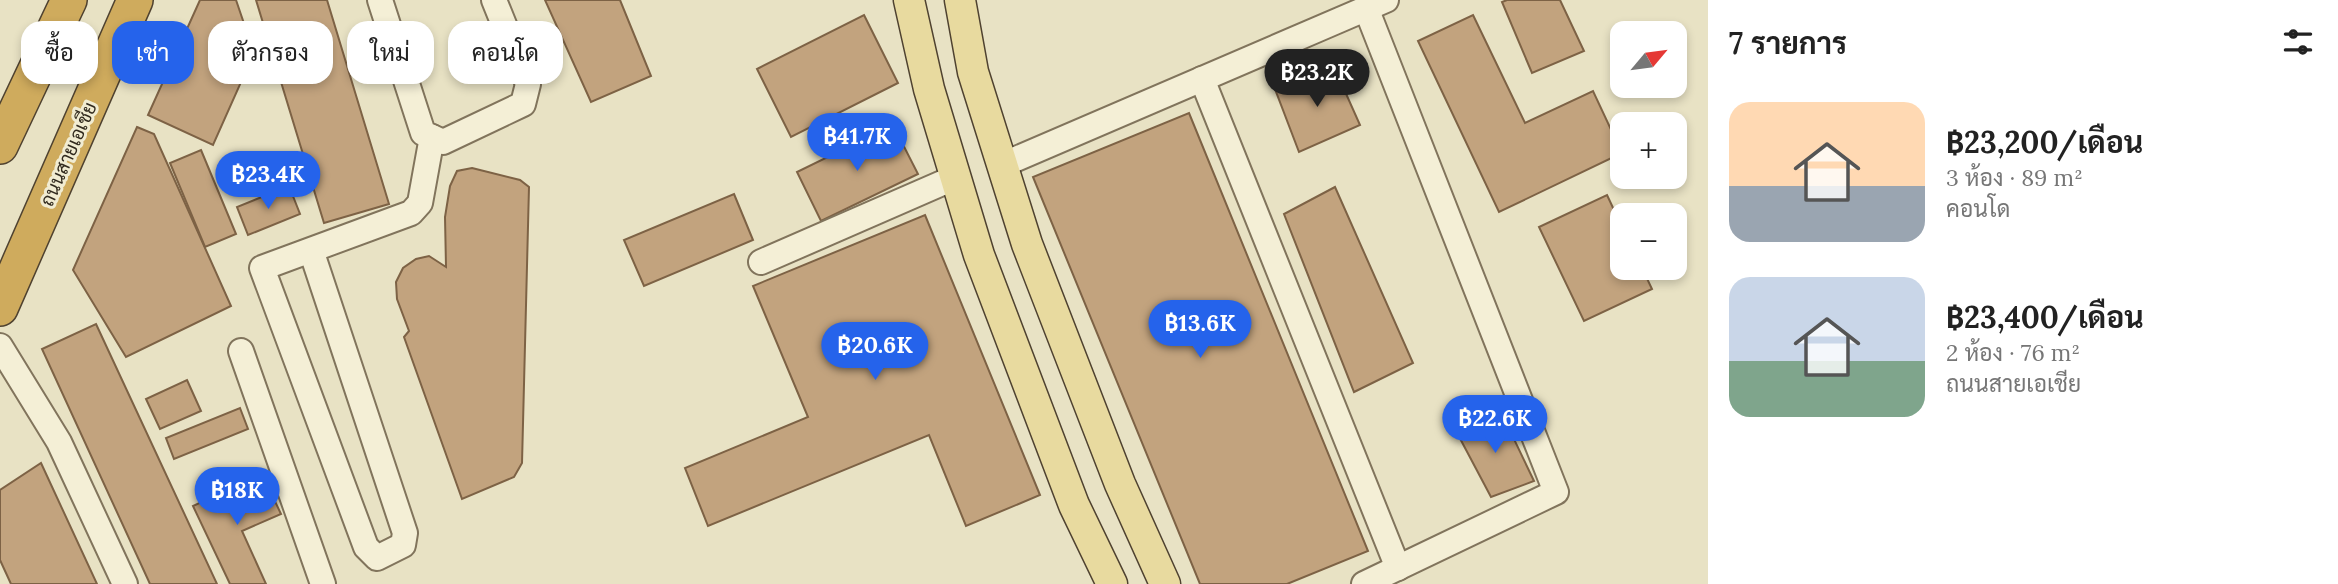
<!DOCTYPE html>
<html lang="th">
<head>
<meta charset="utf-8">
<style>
  body { margin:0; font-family:Lora,Sarabun,serif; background:#f2f2f2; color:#222; height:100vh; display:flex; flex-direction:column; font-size:26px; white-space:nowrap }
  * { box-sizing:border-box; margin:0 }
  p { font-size:23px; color:#767676 }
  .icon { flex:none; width:38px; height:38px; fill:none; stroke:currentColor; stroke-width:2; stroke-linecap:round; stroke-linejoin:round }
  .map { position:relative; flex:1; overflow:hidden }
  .drawer { display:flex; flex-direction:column; background:#fff; width:630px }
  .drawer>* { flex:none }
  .guide { position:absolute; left:21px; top:21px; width:665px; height:63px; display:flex; gap:14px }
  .needle { width:46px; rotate:61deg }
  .buttons { position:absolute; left:1610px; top:21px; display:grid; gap:14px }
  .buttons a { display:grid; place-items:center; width:77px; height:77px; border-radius:14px; background:#fff; box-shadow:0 4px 10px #0003; font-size:35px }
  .price { position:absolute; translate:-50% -60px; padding:0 16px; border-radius:24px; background:#2563eb; color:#fff; font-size:23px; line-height:46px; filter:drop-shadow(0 2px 4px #0008) }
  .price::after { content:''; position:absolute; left:50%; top:42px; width:21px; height:16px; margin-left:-10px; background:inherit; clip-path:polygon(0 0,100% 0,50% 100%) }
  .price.active { background:#222; color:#fff }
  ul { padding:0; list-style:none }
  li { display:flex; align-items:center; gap:21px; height:175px; padding:0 21px }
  li span { display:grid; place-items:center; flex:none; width:196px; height:140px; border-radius:21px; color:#555 }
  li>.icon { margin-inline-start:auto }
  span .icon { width:84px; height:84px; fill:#fffc; stroke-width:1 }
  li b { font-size:30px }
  h2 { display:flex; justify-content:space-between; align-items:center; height:84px; padding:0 21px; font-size:30px }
  .chip { padding:0 24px; border-radius:21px; background:#fff; box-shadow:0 4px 10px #0003; font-size:24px; line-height:63px }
  .chip.active { background:#2563eb; color:#fff }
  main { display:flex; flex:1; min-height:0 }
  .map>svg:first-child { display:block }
  .building { fill:#c2a37e; stroke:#7d6245; stroke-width:2 }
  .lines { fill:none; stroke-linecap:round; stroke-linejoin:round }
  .minor-casing { stroke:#81745c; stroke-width:28 }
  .major-casing { stroke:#4f4230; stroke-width:33 }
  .highway-casing { stroke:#4f4230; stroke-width:38 }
  .minor { stroke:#f4efd6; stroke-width:24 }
  .major { stroke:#e8da9f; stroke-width:30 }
  .highway { stroke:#cfab5d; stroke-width:35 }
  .labels { text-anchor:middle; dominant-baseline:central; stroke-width:6; stroke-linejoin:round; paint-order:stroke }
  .street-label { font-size:19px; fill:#322b1f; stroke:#f1ecd2 }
</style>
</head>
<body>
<main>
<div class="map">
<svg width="1708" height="584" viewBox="0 0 1708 584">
  <rect width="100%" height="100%" fill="#e8e2c4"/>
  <g class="building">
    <path d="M200,0H236L254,53L213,145L148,115Z"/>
    <path d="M256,0H327L389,204L324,223Z"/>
    <path d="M545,0H620L651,76L591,102Z"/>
    <path d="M1507,0H1560L1584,51L1532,73L1502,2Z"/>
    <path d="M864,15L898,83L791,137L757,69Z"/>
    <path d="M1473,15L1525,123L1593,91L1622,153L1499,212L1418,41Z"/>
    <path d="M1335,69L1360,125L1299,152L1275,89Z"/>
    <path d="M1189,113L1368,551L1287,584H1200L1033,177Z"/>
    <path d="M893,125L918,174L821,221L797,172Z"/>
    <path d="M137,127L154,134L231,306L126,357L73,270Z"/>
    <path d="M201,150L236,234L205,247L170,163Z"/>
    <path d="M472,168L520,180L529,187L522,463L514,477L462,499L404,337L409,331L397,299L396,282L403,268L416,259L429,256L446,267L445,217L450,186L457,171Z"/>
    <path d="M289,186L300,214L248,235L237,207Z"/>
    <path d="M1335,187L1413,363L1354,392L1284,214Z"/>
    <path d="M734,194L753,240L644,286L624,240Z"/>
    <path d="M1607,195L1622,227V268H1642L1652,289L1584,321L1539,227Z"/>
    <path d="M925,215L1040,495L966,526L929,435L708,526L685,468L808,417L753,286Z"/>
    <path d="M96,324L217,584H150L42,349Z"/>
    <path d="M187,380L201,411L160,429L146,399Z"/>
    <path d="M240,408L248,429L174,459L166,438Z"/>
    <path d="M1502,414L1534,481L1491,497L1455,429Z"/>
    <path d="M41,463L97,584H11L0,560V490Z"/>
    <path d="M262,474L281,514L242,531L266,584H230L193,506Z"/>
  </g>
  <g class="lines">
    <g class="minor-casing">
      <g id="minor">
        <path d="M380,0L423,133L443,142L523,104L528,84L494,0"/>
        <path d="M1202,79L1398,568"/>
        <path d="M1002,165L1386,0"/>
        <path d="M311,250L405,533L403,545L377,558L366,547L262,268L411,213L420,203L432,137"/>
        <path d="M761,262L956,177"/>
        <path d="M0,346L59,442L125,584"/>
        <path d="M241,351L323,584"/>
        <path d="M1364,584L1556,492L1366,8"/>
      </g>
    </g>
    <g class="major-casing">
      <g id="major">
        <path d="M909,0L929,89L979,255L1074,505L1112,584"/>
        <path d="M960,0L973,72L1027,244L1120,484L1165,584"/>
      </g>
    </g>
    <g class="highway-casing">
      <g id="highway">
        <path d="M0,146L69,0"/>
        <path d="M0,308L135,0"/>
      </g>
    </g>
    <use href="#minor" class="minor"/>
    <use href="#major" class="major"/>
    <use href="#highway" class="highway"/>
  </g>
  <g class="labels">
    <g class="street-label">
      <text transform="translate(68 154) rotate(-66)">ถนนสายเอเชีย</text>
    </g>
  </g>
</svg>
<div class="buttons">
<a><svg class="needle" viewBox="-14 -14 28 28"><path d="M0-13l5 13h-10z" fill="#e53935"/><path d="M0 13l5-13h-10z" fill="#767676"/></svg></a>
<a>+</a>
<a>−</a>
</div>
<b class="price active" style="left:1317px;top:109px">฿23.2K</b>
<b class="price" style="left:857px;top:173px">฿41.7K</b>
<b class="price" style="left:268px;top:211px">฿23.4K</b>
<b class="price" style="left:1200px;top:360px">฿13.6K</b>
<b class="price" style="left:875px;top:382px">฿20.6K</b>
<b class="price" style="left:1495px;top:455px">฿22.6K</b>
<b class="price" style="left:237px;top:527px">฿18K</b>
<div class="guide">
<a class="chip">ซื้อ</a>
<a class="chip active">เช่า</a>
<a class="chip">ตัวกรอง</a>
<a class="chip">ใหม่</a>
<a class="chip">คอนโด</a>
</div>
</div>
<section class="drawer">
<h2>7 รายการ<svg class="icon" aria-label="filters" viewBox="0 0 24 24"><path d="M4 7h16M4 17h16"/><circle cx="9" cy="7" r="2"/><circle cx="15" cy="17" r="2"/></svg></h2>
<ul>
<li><span style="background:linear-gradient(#ffd9b3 60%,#9aa5b1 0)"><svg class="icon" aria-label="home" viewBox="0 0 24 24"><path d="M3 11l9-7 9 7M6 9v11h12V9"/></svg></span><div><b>฿23,200/เดือน</b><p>3 ห้อง · 89 m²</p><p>คอนโด</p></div></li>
<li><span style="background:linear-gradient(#c9d6e8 60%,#7fa58c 0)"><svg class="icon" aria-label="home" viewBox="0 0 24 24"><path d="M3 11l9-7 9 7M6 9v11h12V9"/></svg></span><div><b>฿23,400/เดือน</b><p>2 ห้อง · 76 m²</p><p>ถนนสายเอเชีย</p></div></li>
</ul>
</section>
</main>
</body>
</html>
